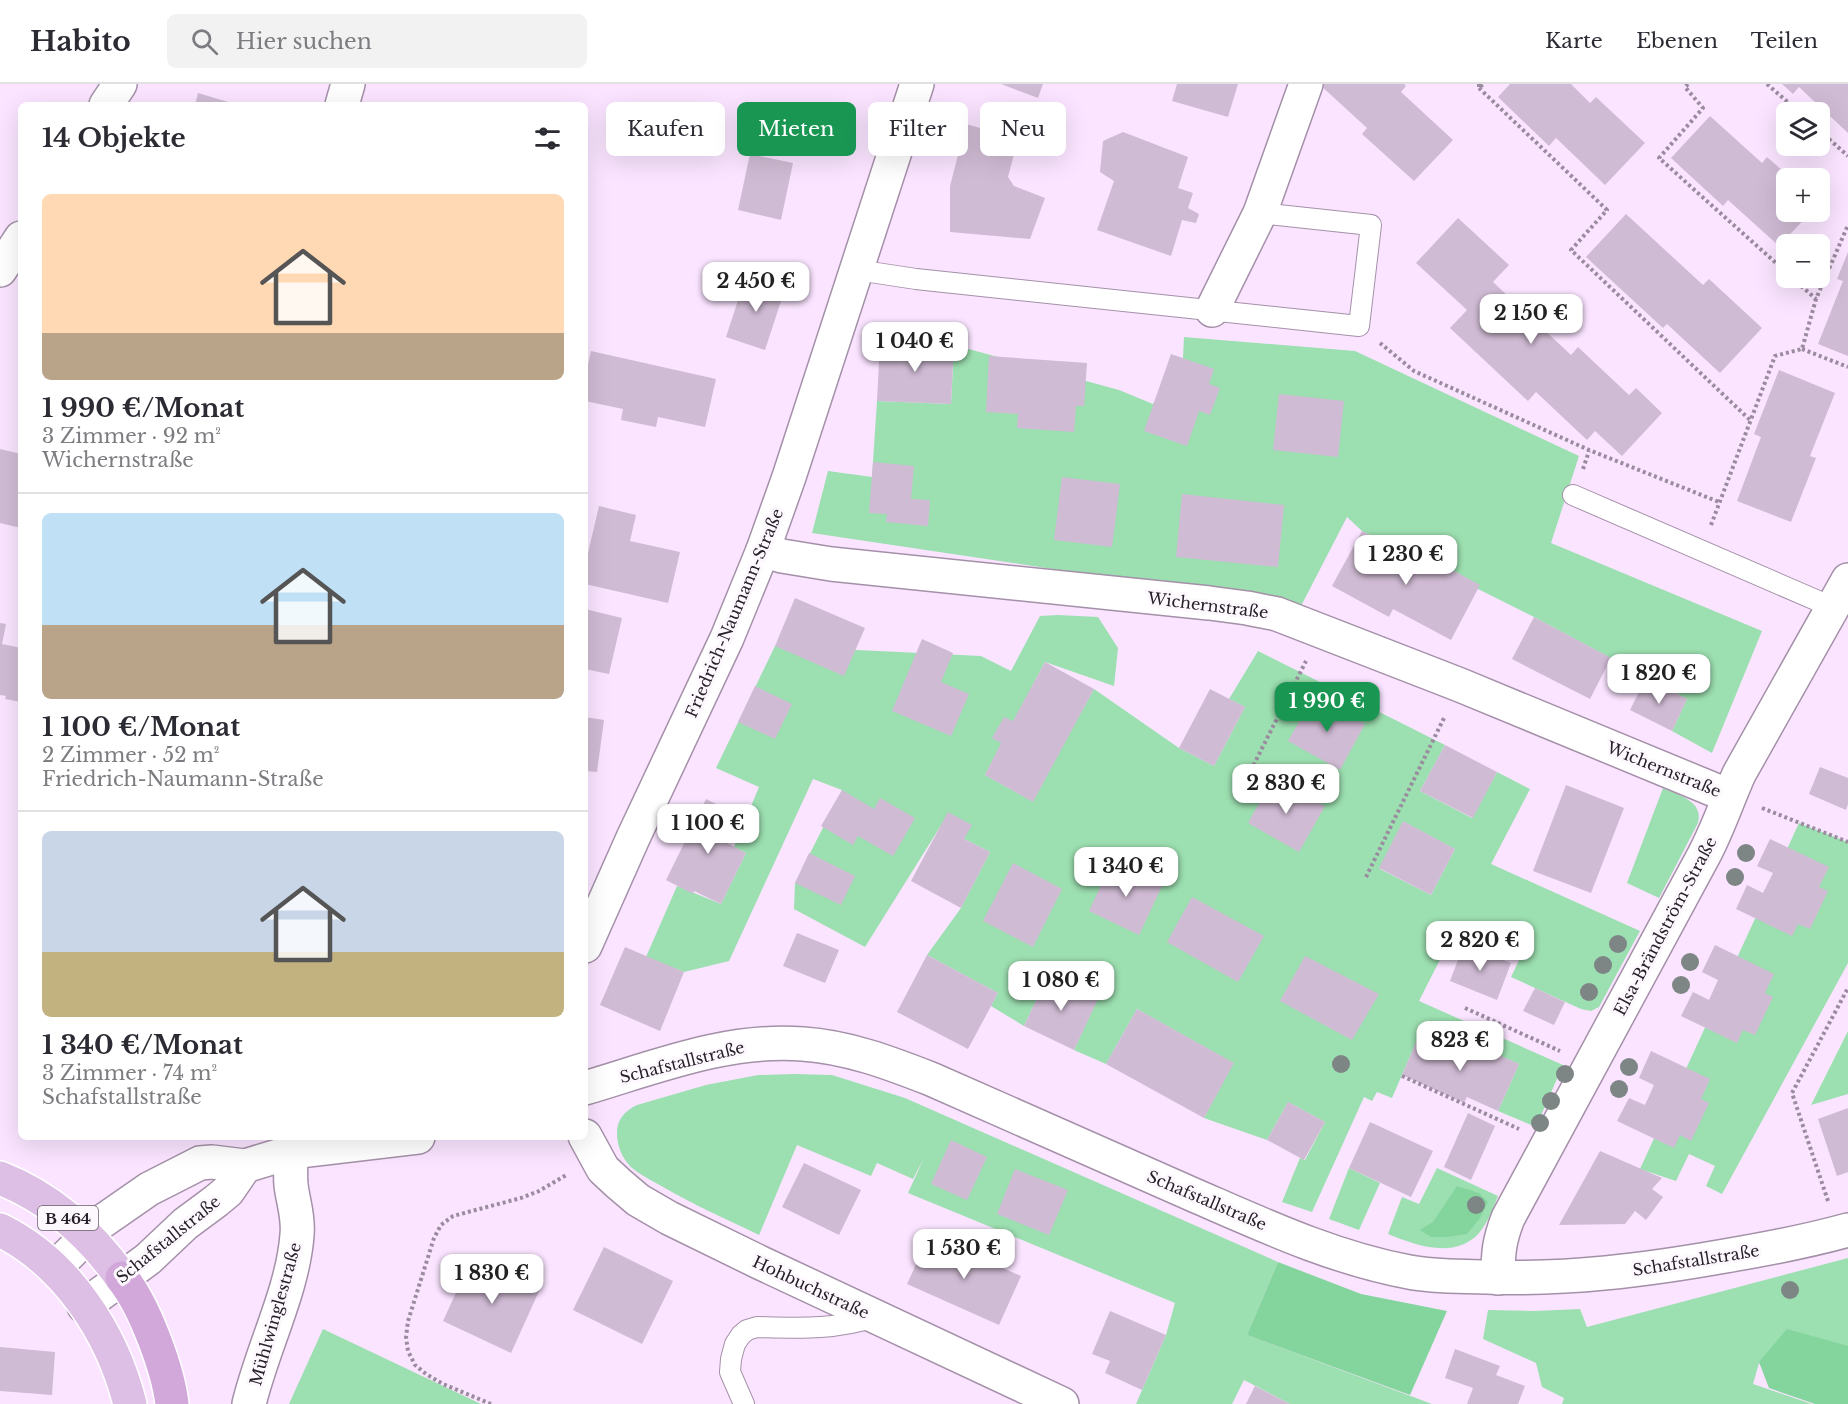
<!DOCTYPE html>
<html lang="de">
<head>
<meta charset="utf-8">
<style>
  body { margin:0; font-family:"Libre Baskerville",serif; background:#f2f2f3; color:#2b2b33; height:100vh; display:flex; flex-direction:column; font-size:22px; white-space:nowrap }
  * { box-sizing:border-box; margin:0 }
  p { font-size:20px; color:#7c7c81 }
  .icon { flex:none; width:33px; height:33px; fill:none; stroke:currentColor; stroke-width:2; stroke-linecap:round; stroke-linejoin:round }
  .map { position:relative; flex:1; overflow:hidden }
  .panel { position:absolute; left:18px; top:18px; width:570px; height:1038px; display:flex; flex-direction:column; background:#fff; border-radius:9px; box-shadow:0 6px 24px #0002 }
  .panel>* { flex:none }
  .guide { position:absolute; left:606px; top:18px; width:570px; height:54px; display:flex; gap:12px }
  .fabs { position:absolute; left:1776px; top:18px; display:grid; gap:12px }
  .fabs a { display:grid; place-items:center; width:54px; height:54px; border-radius:9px; background:#fff; box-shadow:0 6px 24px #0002; font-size:30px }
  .price { position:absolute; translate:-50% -51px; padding:0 14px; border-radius:12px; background:#fff; color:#222; font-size:20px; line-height:39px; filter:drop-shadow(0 2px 3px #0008) }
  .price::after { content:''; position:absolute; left:50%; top:36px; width:18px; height:14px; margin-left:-9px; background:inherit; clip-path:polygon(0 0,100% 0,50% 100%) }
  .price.active { background:#1a9653; color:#fff }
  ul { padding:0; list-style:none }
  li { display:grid; align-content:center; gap:12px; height:318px; padding:0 24px }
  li+li { border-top:2px solid #e1e1e2 }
  li span { display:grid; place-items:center; height:186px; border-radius:9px; color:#555 }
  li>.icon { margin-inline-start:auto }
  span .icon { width:108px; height:108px; fill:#fffc; stroke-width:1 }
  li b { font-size:26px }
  h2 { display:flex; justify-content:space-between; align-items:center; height:72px; padding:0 24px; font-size:26px }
  .pill { padding:0 21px; border-radius:9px; background:#fff; box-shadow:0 6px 24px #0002; font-size:21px; line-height:54px }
  .pill.active { background:#1a9653; color:#fff }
  header { display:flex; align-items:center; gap:36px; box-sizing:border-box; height:84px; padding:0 30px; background:#fff; border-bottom:2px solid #e1e1e2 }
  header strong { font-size:28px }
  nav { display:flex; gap:33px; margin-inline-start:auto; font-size:21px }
  .search { width:420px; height:54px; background:#f2f2f3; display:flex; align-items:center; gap:15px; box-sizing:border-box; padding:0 21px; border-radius:9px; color:#7c7c81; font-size:22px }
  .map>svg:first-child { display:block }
  .green { fill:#9cdfb0; fill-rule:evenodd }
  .forest { fill:#84d49d }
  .building { fill:#d0bbd4 }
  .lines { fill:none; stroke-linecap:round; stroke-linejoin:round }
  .service-casing { stroke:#a490a8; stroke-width:22 }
  .minor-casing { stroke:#a490a8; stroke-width:36 }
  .tertiary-casing { stroke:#a490a8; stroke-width:36 }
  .primary-casing { stroke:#fff; stroke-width:36 }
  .trunk-casing { stroke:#fff; stroke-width:36 }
  .path { stroke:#9a8b9e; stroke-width:4; stroke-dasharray:3 3; stroke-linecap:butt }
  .service { stroke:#fff; stroke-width:20 }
  .minor { stroke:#fff; stroke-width:33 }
  .tertiary { stroke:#fff; stroke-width:33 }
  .primary { stroke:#ddbee4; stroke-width:33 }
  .trunk { stroke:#d2a8db; stroke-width:33 }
  .tree { fill:#7d8585 }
  .labels { text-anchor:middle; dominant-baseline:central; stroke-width:6; stroke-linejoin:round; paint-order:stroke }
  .shield { fill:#fdf8fe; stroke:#68616a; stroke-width:1.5 }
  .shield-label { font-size:15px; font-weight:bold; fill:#28202a }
  .street-label { font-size:16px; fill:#28202a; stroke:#fdf8fe }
</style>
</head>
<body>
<header>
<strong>Habito</strong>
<div class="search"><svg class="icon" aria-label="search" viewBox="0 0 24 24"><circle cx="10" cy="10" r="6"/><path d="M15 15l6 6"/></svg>Hier suchen</div>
<nav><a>Karte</a><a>Ebenen</a><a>Teilen</a></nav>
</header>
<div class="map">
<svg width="1848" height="1320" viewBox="0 0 1848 1320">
  <rect width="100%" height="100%" fill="#fae4ff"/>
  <g class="green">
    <path d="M1184,253L1355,267L1579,372L1551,459L1762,547L1712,669L1672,647L1687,615L1534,533L1362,447L1347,433L1301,522L812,449L828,387L872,393L877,317L951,320L954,261L1119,306L1153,320L1183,274Z"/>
    <path d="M1058,531L1098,533L1118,564L1114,602L1045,578L985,691L1032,717L1094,605L1179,664L1214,682L1245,623L1229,615L1258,567L1445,661L1420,707L1472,734L1497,688L1530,705L1491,780L1640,847L1599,923L1591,927L1581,925L1511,893L1523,868L1458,840L1419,917L1563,981L1536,1043L1498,1027L1519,980L1488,967L1484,975L1421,947L1392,1014L1377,1008L1372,1017L1364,1013L1312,1128L1282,1118L1300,1074L1305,1076L1325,1038L1288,1018L1267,1056L1204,1034L1233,979L1137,925L1106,980L1074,966L1098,914L1048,891L1024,942L991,922L998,909L927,871L961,824L990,768L940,743L865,863L794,825L795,799L842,706L813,695L729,877L684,888L646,873L677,802L721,820L746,769L734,763L759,703L716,684L775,562L981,572L1011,587L1040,532ZM1404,738L1455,765L1431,811L1380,785Z"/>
    <path d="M1663,704C1678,711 1704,717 1698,739L1659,814L1627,799Z"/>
    <path d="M1799,739L1848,758V879L1722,1110L1706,1102L1715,1082L1689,1070L1676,1097L1640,1085Z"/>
    <path d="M1848,947V1010L1811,1021Z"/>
    <path d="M794,990L832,991L905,1014L1278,1178L1247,1251L1432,1320H1290L1244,1296L1232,1320H1136L1166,1251L1175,1219L908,1109L924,1074L913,1095L877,1079L871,1092L797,1061L759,1151C726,1135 694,1121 663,1103C653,1097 640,1091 631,1083C622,1074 617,1062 617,1049C617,1035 625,1027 637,1021L706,1001L758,991Z"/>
    <path d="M1349,1084L1380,1099L1359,1146L1329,1135Z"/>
    <path d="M1437,1084L1498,1112C1493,1125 1488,1138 1479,1149C1455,1176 1415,1161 1388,1150L1402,1113L1419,1120Z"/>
    <path d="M1848,1174V1297L1759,1279L1753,1300L1812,1320H1562L1564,1314L1542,1303L1536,1279L1483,1255L1488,1226L1534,1227L1580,1225L1587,1243Z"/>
    <path d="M323,1245L481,1320H289Z"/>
  </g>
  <g class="forest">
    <path d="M1457,1102L1479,1109L1488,1118L1480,1134L1467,1150L1447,1153H1431L1420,1146L1433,1138Z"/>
    <path d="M1278,1178L1361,1210L1447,1227L1410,1311L1247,1251Z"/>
    <path d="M1787,1245L1848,1262V1320H1815L1769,1304L1759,1278Z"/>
  </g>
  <g class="building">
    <path d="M1001,0H1043L1038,14Z"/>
    <path d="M1177,0H1238L1228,33L1172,17Z"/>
    <path d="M1319,0H1404L1406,2L1401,8L1453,56L1414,97L1362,50L1367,44Z"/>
    <path d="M1510,0H1571L1590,19L1596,13L1645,59L1605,101L1556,54L1549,62L1498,13Z"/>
    <path d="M1782,0H1848V49L1799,3L1793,10Z"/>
    <path d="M198,9L235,20V21H195Z"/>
    <path d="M1710,32L1762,79L1767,73L1791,94H1786V128H1811L1779,162L1728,116L1723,122L1671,74Z"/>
    <path d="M966,40L1018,55L1008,93L1014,102L1045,114L1030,155L950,148V102Z"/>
    <path d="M1123,48L1188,73L1178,104L1193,109L1188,124L1199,130L1196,139L1182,136L1171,172L1097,146L1114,97L1100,88L1103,57Z"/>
    <path d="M750,70L793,79L781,136L738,126Z"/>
    <path d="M1626,130L1703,201L1709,195L1762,244L1720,289L1667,240L1663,244L1586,173Z"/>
    <path d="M1458,134L1509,181L1493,198L1571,271L1578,263L1629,311L1636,304L1662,329L1622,372L1595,347L1587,356L1536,308L1528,317L1450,244L1467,226L1416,179Z"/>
    <path d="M1848,168V272L1818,260L1843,197L1837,195Z"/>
    <path d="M746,192L785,205L765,266L726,253Z"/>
    <path d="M880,257L954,261L951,320L877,317Z"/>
    <path d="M591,267L716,295L705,343L658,333L656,343L621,336L623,325L585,317V293Z"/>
    <path d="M1171,270L1214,285L1209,300L1220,304L1210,331L1199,327L1187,362L1144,347Z"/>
    <path d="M989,272L1087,279L1084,322H1076L1074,348L1017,344L1018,330L986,328Z"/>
    <path d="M1779,286L1835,309L1810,372L1816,374L1791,438L1737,417L1761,353L1754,350Z"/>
    <path d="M1279,310L1344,317L1338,373L1273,366Z"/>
    <path d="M0,365L21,370V444L0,439Z"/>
    <path d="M873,378L914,382L911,415L930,416L928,442L886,438L887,430L869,429Z"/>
    <path d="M1062,393L1120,400L1112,463L1054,456Z"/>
    <path d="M1182,410L1284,421L1278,483L1176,473Z"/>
    <path d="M599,422L636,431L630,457L680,468L668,519L585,500V468L588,469Z"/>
    <path d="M1362,447L1419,478L1423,470L1480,501L1451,556L1393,525L1389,533L1332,502Z"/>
    <path d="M795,514L865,544L844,592L775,562Z"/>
    <path d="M585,525L622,534L609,590L585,585Z"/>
    <path d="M1534,533L1611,574L1590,615L1512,575Z"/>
    <path d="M0,539L6,540L2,560L21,564V618L5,615L6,612L0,611Z"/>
    <path d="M922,555L953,569L941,598L969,610L951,652L892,627Z"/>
    <path d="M1045,578L1094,605L1033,718L985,691L1001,659L992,654L1004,633L1013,637Z"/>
    <path d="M1646,594L1687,615L1672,647L1630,626Z"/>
    <path d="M755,602L792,620L775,655L738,638Z"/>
    <path d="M1210,605L1245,623L1214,682L1179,664Z"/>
    <path d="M1314,611L1365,640L1340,686L1288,657Z"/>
    <path d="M585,633L604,636L597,688L585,687Z"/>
    <path d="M1445,661L1497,688L1473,734L1420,707Z"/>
    <path d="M1820,683L1848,694V720L1846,726L1809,710Z"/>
    <path d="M1273,694L1325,722L1299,768L1248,739Z"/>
    <path d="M1566,701L1624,724L1591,809L1533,787Z"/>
    <path d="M842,706L874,725L880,714L915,734L893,772L858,752L853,761L821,742Z"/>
    <path d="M706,715L738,731L725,758L746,769L721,820L694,807L693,810L666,796Z"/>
    <path d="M948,728L972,741L964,755L990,768L961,824L911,797Z"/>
    <path d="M1403,737L1455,765L1431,811L1379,784Z"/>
    <path d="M1770,755L1829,783L1819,803L1828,807L1810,845L1798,840L1792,852L1736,825L1747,801L1763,809L1773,789L1757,782Z"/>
    <path d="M809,769L855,792L841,821L795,799Z"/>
    <path d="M1113,776L1163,800L1139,851L1089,827Z"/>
    <path d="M1013,779L1062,805L1033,863L983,837Z"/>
    <path d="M1192,813L1264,852L1238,898L1167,858Z"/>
    <path d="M797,849L839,866L825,899L783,882Z"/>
    <path d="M1464,860L1511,879L1497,916L1450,897Z"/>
    <path d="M1715,861L1774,890L1765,909L1773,913L1755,951L1743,946L1737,959L1681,932L1693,908L1709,916L1718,896L1702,888Z"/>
    <path d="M625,863L684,888L660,947L600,921Z"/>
    <path d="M927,871L998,909L968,965L897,928Z"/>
    <path d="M1305,872L1379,910L1352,956L1280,917Z"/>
    <path d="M1048,891L1098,915L1074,966L1024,942Z"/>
    <path d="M1535,904L1565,918L1554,941L1523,927Z"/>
    <path d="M1137,925L1234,979L1204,1034L1106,980Z"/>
    <path d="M1421,947L1484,975L1488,966L1519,980L1498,1027L1467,1013L1464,1019L1402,991Z"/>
    <path d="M1651,967L1710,995L1701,1015L1709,1019L1691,1057L1680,1051L1674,1064L1617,1037L1629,1014L1645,1021L1654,1001L1639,994Z"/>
    <path d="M1288,1018L1325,1038L1304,1076L1267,1056Z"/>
    <path d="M1848,1024V1088L1837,1092L1818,1035Z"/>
    <path d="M1468,1029L1495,1042L1471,1096L1444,1083Z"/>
    <path d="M1370,1038L1433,1067L1411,1113L1349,1084Z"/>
    <path d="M951,1056L987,1073L967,1116L931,1100Z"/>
    <path d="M1600,1067L1662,1094L1652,1105L1663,1113L1646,1136L1635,1127L1625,1140L1559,1141Z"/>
    <path d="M804,1079L861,1106L839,1151L782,1123Z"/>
    <path d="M1015,1085L1068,1106L1049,1151L997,1130Z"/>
    <path d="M929,1152L1021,1192L999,1241L907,1200Z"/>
    <path d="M604,1163L673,1197L642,1260L573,1226Z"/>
    <path d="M472,1174L540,1205L511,1269L443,1237Z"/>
    <path d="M1110,1227L1166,1251L1142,1306L1105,1289L1110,1277L1092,1270Z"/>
    <path d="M0,1263L55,1268L52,1311L0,1307Z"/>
    <path d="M1455,1265L1500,1282L1496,1291L1525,1302L1518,1320H1467L1473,1304L1445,1294Z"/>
    <path d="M1255,1302L1290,1320H1246Z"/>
  </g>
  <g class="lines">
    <g class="service-casing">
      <g id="service">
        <path d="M857,186L916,195L1359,242L1371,141L1260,129"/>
        <path d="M1573,411L1832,523"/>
        <path d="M744,1320L730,1288L731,1275L735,1260L741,1251L747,1246L757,1243C799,1244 834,1246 875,1233"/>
      </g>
    </g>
    <g class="minor-casing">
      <g id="minor">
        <path d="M342,21L348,0"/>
        <path d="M1212,226L1260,129L1306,0"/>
        <path d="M763,466L782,472L831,480L1209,519L1247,524L1277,530L1460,601L1729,712"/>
        <path d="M585,862L633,754L727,554L763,466L789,393L917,0"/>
        <path d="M585,1004C656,983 728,954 803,960C848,963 890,979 931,995C1019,1034 1107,1073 1196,1112C1265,1142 1334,1174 1409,1188C1434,1193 1460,1192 1486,1193C1567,1196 1646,1186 1725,1172C1767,1165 1808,1157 1848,1146"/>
        <path d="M585,1052L603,1085L618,1099L638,1116L669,1134L761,1179L1062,1320"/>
        <path d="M55,1184L100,1139L149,1105L200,1079L212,1078L245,1082L291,1068L418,1053"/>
        <path d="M1498,1194C1498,1169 1499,1157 1508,1134L1704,771C1718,745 1727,717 1739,690L1848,496"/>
        <path d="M84,1222L148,1175L185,1140L216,1117L228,1107L245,1082"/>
        <path d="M249,1320C262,1265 293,1206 297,1151C299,1133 293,1118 291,1101C290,1090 291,1079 291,1068"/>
      </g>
    </g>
    <g class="tertiary-casing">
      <g id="tertiary">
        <path d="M106,21L120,0"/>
        <path d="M0,186L21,154"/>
      </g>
    </g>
    <g class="primary-casing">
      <g id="primary">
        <path d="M0,1094C51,1114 90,1149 122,1194"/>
        <path d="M0,1146C67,1179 112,1249 130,1320"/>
      </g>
    </g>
    <g class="trunk-casing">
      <path id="trunk" d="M122,1194C144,1221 168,1285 172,1320"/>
    </g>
    <g class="path">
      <path d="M1479,0V4L1483,0"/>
      <path d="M1688,0L1685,3L1703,24L1659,74L1786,188"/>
      <path d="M1767,0L1799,28"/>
      <path d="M1479,4L1607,126L1571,166L1750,336"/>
      <path d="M1820,47L1848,72"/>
      <path d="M1792,194L1816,215"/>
      <path d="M1380,259L1414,287L1589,366L1719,418"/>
      <path d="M1802,265L1848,283"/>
      <path d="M1583,385L1589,367"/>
      <path d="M1711,441L1775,272L1802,265L1816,215L1848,141"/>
      <path d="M1240,708L1306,577"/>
      <path d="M1762,724L1848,758"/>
      <path d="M1366,793L1445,632"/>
      <path d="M1465,924L1560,967"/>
      <path d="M1402,992L1519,1045"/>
      <path d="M1828,1117L1792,1009L1848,904"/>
      <path d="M491,1320L443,1300L426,1290L415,1281L408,1267L406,1253L408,1237L434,1154L441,1141L453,1132L521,1114L539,1107L568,1090"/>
    </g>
    <use href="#service" class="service"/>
    <use href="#minor" class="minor"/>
    <use href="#tertiary" class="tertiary"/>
    <use href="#primary" class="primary"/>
    <use href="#trunk" class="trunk"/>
  </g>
  <g class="tree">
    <circle cx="1746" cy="769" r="9"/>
    <circle cx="1735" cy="793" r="9"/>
    <circle cx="1618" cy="860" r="9"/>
    <circle cx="1690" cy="878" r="9"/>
    <circle cx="1603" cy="881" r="9"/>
    <circle cx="1681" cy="901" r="9"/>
    <circle cx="1589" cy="908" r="9"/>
    <circle cx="1341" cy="980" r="9"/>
    <circle cx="1629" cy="983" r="9"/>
    <circle cx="1565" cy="990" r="9"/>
    <circle cx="1619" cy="1005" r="9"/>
    <circle cx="1551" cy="1017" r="9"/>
    <circle cx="1540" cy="1039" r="9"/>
    <circle cx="1476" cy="1121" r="9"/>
    <circle cx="1790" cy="1206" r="9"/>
  </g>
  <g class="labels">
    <rect class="shield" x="38" y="1122" width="60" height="24" rx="4.5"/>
    <g class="shield-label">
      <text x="68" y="1134">B 464</text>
    </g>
    <g class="street-label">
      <text transform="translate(1208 521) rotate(7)">Wichernstraße</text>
      <text transform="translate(734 529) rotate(-67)">Friedrich-Naumann-Straße</text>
      <text transform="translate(1664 685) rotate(22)">Wichernstraße</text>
      <text transform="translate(1665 842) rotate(-62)">Elsa-Brändström-Straße</text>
      <text transform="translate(682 978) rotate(-14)">Schafstallstraße</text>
      <text transform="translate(1207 1116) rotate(23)">Schafstallstraße</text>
      <text transform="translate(168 1155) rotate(-39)">Schafstallstraße</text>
      <text transform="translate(1696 1176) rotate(-9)">Schafstallstraße</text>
      <text transform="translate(811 1203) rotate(25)">Hohbuchstraße</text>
      <text transform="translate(275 1230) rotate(-74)">Mühlwinglestraße</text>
    </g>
  </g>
</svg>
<div class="fabs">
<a><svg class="icon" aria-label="layers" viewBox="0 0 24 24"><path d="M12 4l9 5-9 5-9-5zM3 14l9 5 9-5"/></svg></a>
<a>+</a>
<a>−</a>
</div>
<b class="price" style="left:756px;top:229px">2 450 €</b>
<b class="price" style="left:1531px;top:261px">2 150 €</b>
<b class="price" style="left:915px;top:289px">1 040 €</b>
<b class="price" style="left:1406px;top:502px">1 230 €</b>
<b class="price" style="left:1659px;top:621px">1 820 €</b>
<b class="price active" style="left:1327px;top:649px">1 990 €</b>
<b class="price" style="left:1286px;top:731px">2 830 €</b>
<b class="price" style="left:708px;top:771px">1 100 €</b>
<b class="price" style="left:1126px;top:814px">1 340 €</b>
<b class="price" style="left:1480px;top:888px">2 820 €</b>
<b class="price" style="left:1061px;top:928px">1 080 €</b>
<b class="price" style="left:1460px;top:988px">823 €</b>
<b class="price" style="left:964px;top:1196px">1 530 €</b>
<b class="price" style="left:492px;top:1221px">1 830 €</b>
<div class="guide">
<a class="pill">Kaufen</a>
<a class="pill active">Mieten</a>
<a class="pill">Filter</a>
<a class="pill">Neu</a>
</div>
<section class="panel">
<h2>14 Objekte<svg class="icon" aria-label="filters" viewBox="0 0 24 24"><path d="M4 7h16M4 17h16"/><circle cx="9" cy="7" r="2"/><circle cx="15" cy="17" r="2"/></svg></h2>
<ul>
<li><span style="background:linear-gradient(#ffd9b3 75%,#b9a48a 0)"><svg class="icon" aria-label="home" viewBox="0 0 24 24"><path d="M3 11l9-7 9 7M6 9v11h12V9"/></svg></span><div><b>1 990 €/Monat</b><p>3 Zimmer · 92 m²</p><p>Wichernstraße</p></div></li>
<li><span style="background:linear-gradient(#bfe0f5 60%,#b9a48a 0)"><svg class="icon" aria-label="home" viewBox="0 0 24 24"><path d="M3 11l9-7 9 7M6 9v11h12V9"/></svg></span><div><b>1 100 €/Monat</b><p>2 Zimmer · 52 m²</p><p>Friedrich-Naumann-Straße</p></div></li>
<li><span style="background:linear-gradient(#c9d6e8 65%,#c2b280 0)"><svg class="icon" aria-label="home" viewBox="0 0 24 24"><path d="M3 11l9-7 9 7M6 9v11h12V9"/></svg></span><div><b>1 340 €/Monat</b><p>3 Zimmer · 74 m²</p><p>Schafstallstraße</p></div></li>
</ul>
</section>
</div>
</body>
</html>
